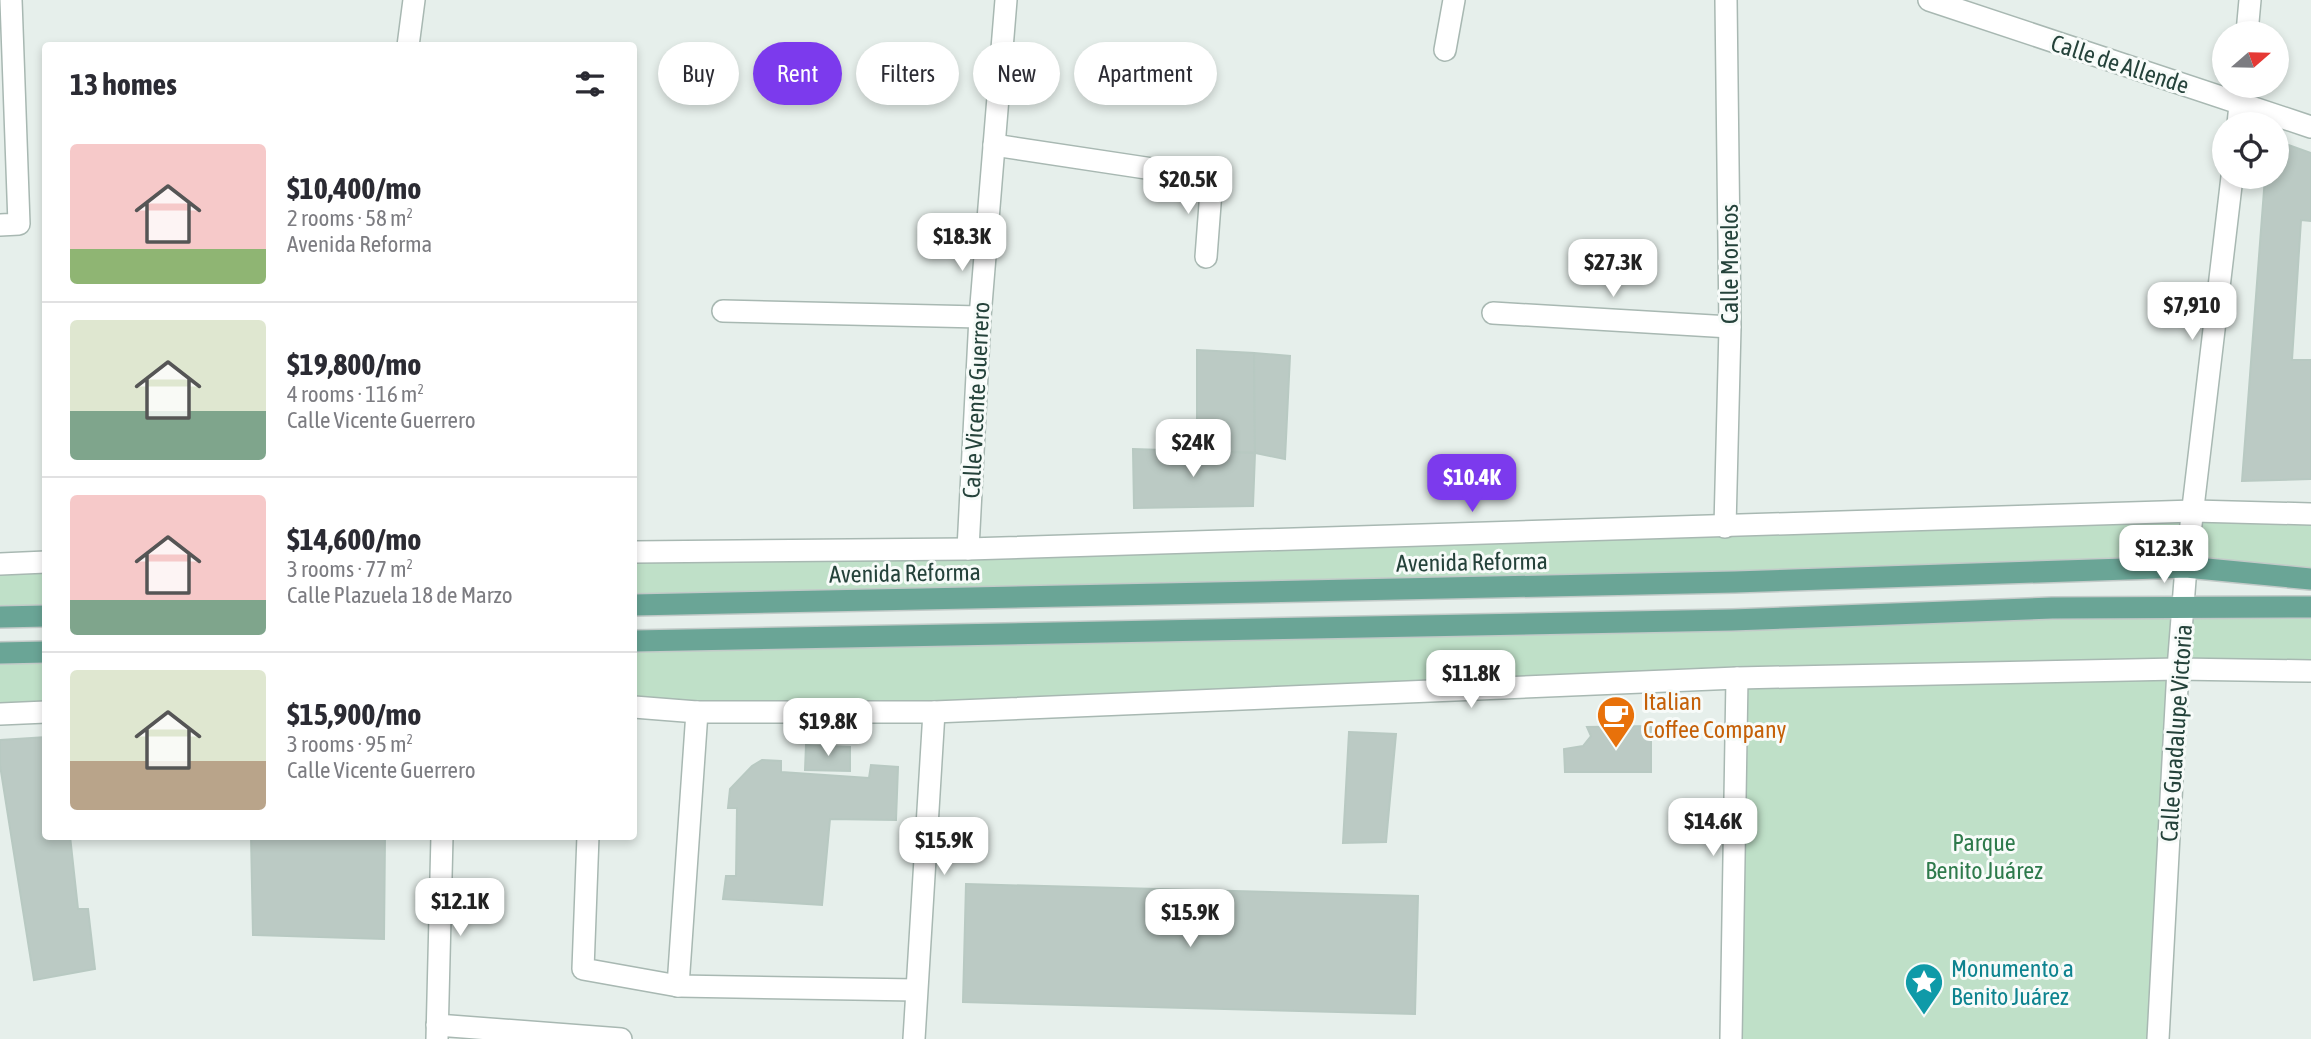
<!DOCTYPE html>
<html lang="en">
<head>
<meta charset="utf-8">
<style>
  body { margin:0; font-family:"Asap Condensed",sans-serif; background:#f2f2f3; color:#2b2b33; height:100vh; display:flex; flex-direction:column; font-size:26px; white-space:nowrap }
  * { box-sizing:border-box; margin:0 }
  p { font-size:23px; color:#7c7c81 }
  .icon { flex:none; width:38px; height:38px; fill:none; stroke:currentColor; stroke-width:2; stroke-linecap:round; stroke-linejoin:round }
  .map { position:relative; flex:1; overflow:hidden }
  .panel { position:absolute; left:42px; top:42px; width:595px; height:798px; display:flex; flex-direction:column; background:#fff; border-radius:7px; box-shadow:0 4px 10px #0003 }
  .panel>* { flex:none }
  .guide { position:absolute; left:658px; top:42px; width:665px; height:63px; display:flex; gap:14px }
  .needle { width:46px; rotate:70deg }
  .controls { position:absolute; left:2212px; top:21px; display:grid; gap:14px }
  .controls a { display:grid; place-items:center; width:77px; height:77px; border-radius:50%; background:#fff; box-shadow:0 4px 10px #0003; font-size:35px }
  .price { position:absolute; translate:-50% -60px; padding:0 16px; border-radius:14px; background:#fff; color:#222; font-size:23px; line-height:46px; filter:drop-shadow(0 2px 4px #0008) }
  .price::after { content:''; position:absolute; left:50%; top:42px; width:21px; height:16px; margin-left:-10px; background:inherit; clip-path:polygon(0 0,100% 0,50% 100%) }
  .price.active { background:#7c3aed; color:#fff }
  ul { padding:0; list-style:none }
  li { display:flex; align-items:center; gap:21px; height:175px; padding:0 28px }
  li+li { border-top:2px solid #e1e1e2 }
  li span { display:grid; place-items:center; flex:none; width:196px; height:140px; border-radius:7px; color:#555 }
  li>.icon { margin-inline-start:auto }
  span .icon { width:84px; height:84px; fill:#fffc; stroke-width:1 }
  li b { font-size:30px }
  h2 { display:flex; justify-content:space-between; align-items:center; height:84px; padding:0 28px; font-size:30px }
  .pill { padding:0 24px; border-radius:32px; background:#fff; box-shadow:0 4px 10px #0003; font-size:24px; line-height:63px }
  .pill.active { background:#7c3aed; color:#fff }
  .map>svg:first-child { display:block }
  .green { fill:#bfe0c8 }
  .building { fill:#bbcac4; stroke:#b8c9c2; stroke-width:2 }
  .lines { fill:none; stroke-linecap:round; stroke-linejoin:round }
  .minor-casing { stroke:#a8b8b2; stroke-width:24 }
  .major-casing { stroke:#c2cac8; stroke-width:24 }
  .minor { stroke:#fff; stroke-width:21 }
  .major { stroke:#6aa596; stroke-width:21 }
  .labels { text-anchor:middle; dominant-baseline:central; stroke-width:6; stroke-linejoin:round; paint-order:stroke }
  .street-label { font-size:24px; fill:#24423a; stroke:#f7fbf9 }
  .food-label { font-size:24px; fill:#c56008; stroke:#f7fbf9; text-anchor:start }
  .park-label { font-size:24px; fill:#2d7a4b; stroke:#f7fbf9 }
  .culture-label { font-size:24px; fill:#0d838f; stroke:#f7fbf9; text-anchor:start }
</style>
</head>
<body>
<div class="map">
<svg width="2311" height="1039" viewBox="0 0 2311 1039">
  <rect width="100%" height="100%" fill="#e6efeb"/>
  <g class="green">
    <path d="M2311,514V579L2186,567L634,605V552Z"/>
    <path d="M45,562V616L0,617V564Z"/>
    <path d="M2311,607V671L2178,669L2158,1039H1731L1737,678L934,712L634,707V641Z"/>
    <path d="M45,652V712L0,714V653Z"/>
  </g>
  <g class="building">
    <path d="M2277,141L2311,153V221L2301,220L2292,360H2311V479L2242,481L2265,177H2277Z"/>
    <path d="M1197,350L1254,353L1255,453L1197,451Z"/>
    <path d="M1254,353L1290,356L1285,459L1255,453Z"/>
    <path d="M1133,449L1255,453L1253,506L1134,508Z"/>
    <path d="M1651,726V772H1565L1564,749L1583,746L1591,736L1587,727Z"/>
    <path d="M1349,732L1396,734L1386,842L1343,843Z"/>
    <path d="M46,737V836H70L78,909H88L95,969L34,980L0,765V740Z"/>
    <path d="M806,745L850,747V771L805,770Z"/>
    <path d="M762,760L781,761V772L869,778L871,765L898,767L896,820L830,819L822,905L723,899L726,876H736L737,808H728L730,789L752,766Z"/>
    <path d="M251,836H385L384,939L253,935Z"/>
    <path d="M966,884L1418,896L1415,1014L963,1002Z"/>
  </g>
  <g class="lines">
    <g class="minor-casing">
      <g id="minor">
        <path d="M1929,0L2311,127"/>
        <path d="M2247,33L2250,0"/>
        <path d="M408,46L414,0"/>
        <path d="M1445,50L1454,0"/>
        <path d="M2238,124L2242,86"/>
        <path d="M994,145L1212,178L1206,257"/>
        <path d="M0,225L19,224L11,0"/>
        <path d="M723,311L980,317"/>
        <path d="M1493,313L1730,327"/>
        <path d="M1725,527L1730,327L1726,0"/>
        <path d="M968,549L980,317L1006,0"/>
        <path d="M634,552L968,549L2194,511L2311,514"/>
        <path d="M0,564L46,562"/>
        <path d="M634,707L697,712H934L1737,678L2178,669L2311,671"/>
        <path d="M0,714L46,712"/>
        <path d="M588,836L583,969L678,986L916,990"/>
        <path d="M678,986L697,712"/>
        <path d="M437,1025L621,1039"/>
        <path d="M437,1039L442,836"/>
        <path d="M914,1039L934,712"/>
        <path d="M1731,1039L1737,678"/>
        <path d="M2158,1039L2178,669L2186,567L2232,177"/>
      </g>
    </g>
    <g class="major-casing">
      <g id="major">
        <path d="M634,605L1735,582L2186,567L2311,579"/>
        <path d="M0,617L46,616"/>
        <path d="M634,641L1732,620L2052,608L2311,607"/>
        <path d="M0,653L46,652"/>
      </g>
    </g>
    <use href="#minor" class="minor"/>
    <use href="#major" class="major"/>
  </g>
  <defs>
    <g id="cafe-pin" transform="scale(2.0125)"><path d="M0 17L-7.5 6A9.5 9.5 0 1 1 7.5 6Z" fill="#e8710a" stroke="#f7fbf9"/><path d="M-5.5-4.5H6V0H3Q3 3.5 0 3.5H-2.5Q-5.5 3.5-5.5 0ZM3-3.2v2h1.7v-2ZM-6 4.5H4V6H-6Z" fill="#fff"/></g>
    <g id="sight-pin" transform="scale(2.0125)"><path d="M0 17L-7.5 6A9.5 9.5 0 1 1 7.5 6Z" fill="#0f9aa8" stroke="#f7fbf9"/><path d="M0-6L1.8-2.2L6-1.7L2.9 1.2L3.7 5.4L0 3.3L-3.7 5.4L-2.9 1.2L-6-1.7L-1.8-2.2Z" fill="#fff"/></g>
  </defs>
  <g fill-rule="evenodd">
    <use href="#cafe-pin" x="1616" y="715"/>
    <use href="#sight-pin" x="1924" y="982"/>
  </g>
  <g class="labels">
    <g class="street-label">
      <text transform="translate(2120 64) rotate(18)">Calle de Allende</text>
      <text transform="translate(1729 264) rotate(-90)">Calle Morelos</text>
      <text transform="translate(976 400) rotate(-87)">Calle Vicente Guerrero</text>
      <text transform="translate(1472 562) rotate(-1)">Avenida Reforma</text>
      <text transform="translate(905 573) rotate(-1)">Avenida Reforma</text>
      <text transform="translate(2176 733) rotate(-86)">Calle Guadalupe Victoria</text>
    </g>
    <g class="food-label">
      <text x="1643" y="701">Italian<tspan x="1643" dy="28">Coffee Company</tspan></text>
    </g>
    <g class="park-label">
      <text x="1984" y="842">Parque<tspan x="1984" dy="28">Benito Juárez</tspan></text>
    </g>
    <g class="culture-label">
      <text x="1951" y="968">Monumento a<tspan x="1951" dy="28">Benito Juárez</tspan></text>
    </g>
  </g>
</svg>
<div class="controls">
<a><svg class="needle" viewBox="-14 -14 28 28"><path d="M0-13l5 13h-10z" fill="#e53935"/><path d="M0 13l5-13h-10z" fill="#7c7c81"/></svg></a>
<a><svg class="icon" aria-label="locate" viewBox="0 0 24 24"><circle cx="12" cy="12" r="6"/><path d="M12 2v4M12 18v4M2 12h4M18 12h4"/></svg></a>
</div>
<b class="price" style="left:1188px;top:216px">$20.5K</b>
<b class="price" style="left:962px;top:273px">$18.3K</b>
<b class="price" style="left:1613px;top:299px">$27.3K</b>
<b class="price" style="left:2192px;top:342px">$7,910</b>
<b class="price" style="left:1193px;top:479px">$24K</b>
<b class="price active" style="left:1472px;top:514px">$10.4K</b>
<b class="price" style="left:2164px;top:585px">$12.3K</b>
<b class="price" style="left:1471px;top:710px">$11.8K</b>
<b class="price" style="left:828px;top:758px">$19.8K</b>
<b class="price" style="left:1713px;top:858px">$14.6K</b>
<b class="price" style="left:944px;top:877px">$15.9K</b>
<b class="price" style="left:460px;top:938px">$12.1K</b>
<b class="price" style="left:1190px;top:949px">$15.9K</b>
<div class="guide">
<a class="pill">Buy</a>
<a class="pill active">Rent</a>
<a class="pill">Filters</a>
<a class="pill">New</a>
<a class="pill">Apartment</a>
</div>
<section class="panel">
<h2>13 homes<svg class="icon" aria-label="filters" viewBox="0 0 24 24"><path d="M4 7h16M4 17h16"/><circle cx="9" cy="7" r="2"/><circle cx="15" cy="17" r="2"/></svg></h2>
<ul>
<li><span style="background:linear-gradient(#f6c9c9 75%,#8fb573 0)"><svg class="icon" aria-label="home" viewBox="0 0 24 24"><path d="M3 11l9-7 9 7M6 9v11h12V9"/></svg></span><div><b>$10,400/mo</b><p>2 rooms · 58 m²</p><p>Avenida Reforma</p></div></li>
<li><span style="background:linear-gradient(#dfe7d0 65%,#7fa58c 0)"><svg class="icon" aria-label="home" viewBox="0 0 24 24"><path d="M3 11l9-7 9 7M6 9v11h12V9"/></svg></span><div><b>$19,800/mo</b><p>4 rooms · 116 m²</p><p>Calle Vicente Guerrero</p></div></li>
<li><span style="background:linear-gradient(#f6c9c9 75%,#7fa58c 0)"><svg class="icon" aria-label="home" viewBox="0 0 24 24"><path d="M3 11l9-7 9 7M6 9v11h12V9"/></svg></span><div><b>$14,600/mo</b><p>3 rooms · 77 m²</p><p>Calle Plazuela 18 de Marzo</p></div></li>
<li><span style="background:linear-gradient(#dfe7d0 65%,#b9a48a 0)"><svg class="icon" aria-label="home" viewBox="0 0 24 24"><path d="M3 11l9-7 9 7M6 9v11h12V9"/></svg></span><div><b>$15,900/mo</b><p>3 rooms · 95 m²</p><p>Calle Vicente Guerrero</p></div></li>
</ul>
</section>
</div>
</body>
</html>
